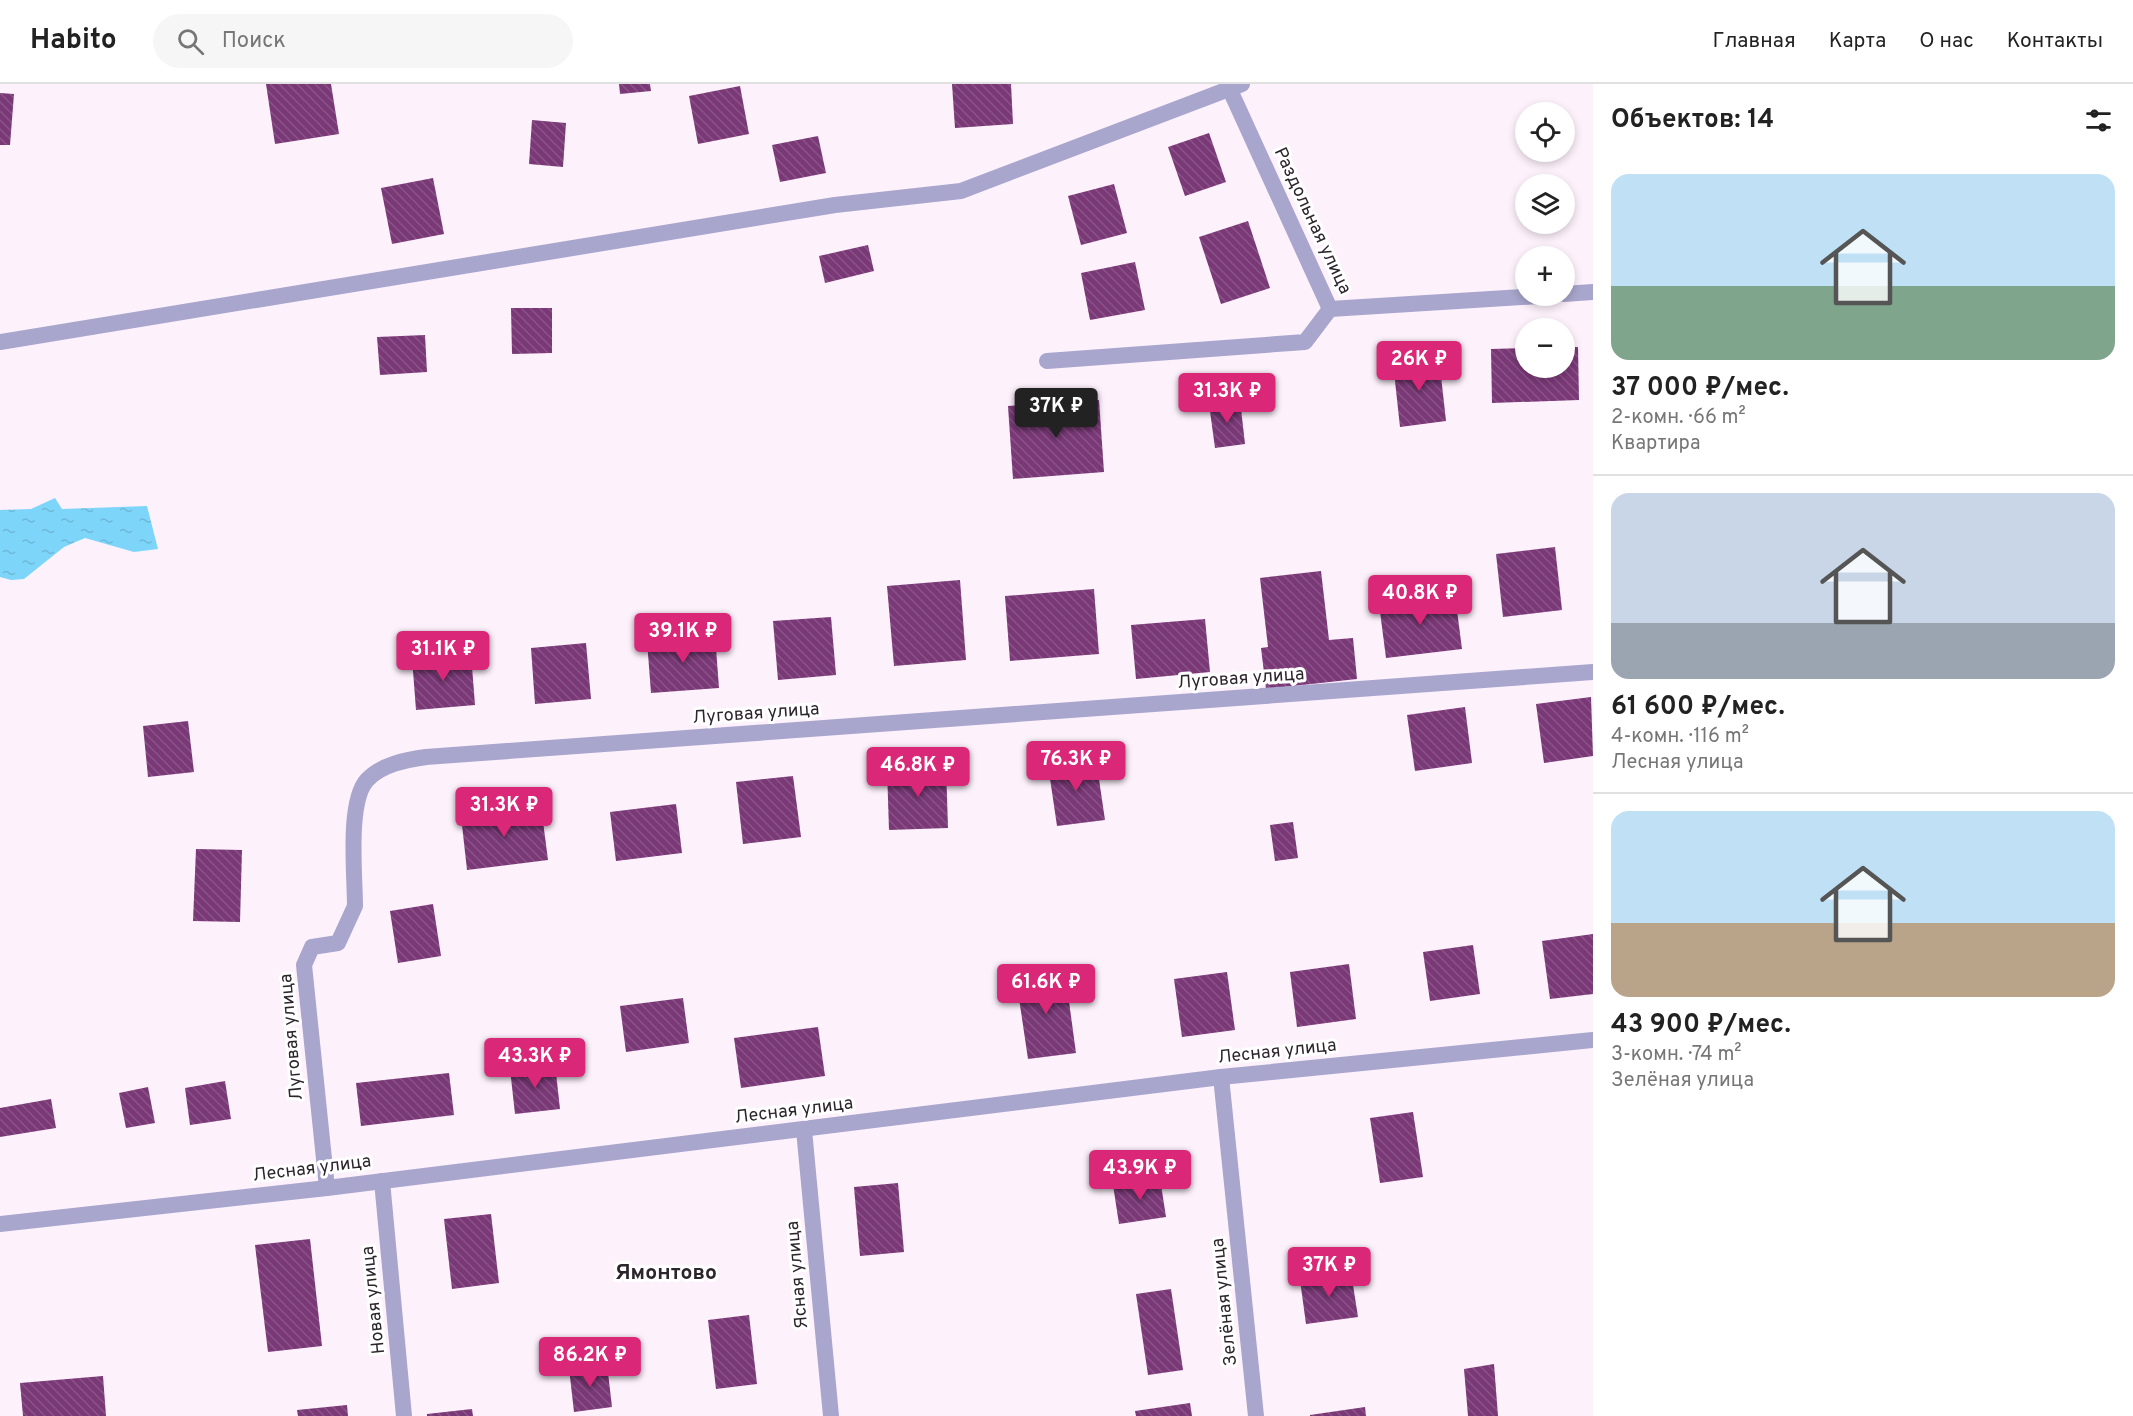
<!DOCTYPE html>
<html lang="ru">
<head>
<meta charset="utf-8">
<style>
  body { margin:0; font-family:Overpass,sans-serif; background:#f6f6f6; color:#222; height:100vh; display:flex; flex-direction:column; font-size:22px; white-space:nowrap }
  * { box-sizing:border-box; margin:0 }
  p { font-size:20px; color:#767676 }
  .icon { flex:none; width:33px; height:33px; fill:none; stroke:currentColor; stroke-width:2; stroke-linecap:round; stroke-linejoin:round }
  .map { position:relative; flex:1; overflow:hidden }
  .sheet { display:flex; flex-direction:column; background:#fff; width:540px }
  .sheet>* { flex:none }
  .tools { position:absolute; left:1515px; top:18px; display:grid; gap:12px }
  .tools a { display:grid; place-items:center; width:60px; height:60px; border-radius:50%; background:#fff; box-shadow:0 3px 9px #0003; font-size:30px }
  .price { position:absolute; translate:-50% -51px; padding:0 14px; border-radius:6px; background:#db2777; color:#fff; font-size:20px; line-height:39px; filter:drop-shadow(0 2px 3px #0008) }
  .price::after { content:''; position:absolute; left:50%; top:36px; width:18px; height:14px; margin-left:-9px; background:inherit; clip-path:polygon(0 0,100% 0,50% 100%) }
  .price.active { background:#222; color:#fff }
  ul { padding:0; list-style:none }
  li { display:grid; align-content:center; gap:12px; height:318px; padding:0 18px }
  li+li { border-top:2px solid #e0e0e0 }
  li span { display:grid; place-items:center; height:186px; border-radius:18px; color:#555 }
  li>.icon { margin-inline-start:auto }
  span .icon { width:108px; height:108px; fill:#fffc; stroke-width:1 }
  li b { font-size:26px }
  h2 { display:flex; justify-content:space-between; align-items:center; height:72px; padding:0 18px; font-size:26px }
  header { display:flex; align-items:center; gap:36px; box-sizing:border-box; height:84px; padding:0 30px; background:#fff; border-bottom:2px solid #e0e0e0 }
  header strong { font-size:28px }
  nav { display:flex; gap:33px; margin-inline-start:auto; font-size:21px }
  .search { width:420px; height:54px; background:#f6f6f6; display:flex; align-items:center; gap:15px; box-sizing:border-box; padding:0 21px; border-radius:33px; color:#767676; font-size:22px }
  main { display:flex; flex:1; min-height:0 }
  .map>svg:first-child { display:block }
  .water { fill:url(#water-ripples) }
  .building { fill:url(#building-back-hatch) }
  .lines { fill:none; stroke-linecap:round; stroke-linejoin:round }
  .minor { stroke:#a9a6cd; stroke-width:16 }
  .labels { text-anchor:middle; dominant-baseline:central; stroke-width:6; stroke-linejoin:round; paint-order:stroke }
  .street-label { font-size:18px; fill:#2d252c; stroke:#fff }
  .quarter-label { font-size:21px; font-weight:bold; fill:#2d252c; stroke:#fff }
</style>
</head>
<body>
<header>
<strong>Habito</strong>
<div class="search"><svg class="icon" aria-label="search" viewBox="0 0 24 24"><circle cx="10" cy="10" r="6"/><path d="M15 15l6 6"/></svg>Поиск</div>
<nav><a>Главная</a><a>Карта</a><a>О нас</a><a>Контакты</a></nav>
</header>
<main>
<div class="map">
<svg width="1593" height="1332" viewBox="0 0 1593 1332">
  <defs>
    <pattern id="water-ripples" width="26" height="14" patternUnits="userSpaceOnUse" patternTransform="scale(1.5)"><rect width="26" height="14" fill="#7dd6fa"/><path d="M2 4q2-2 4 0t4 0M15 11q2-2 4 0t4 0" fill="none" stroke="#6cb8d6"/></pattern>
    <pattern id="building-back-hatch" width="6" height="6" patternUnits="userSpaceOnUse" patternTransform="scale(1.5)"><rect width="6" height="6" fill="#7a3877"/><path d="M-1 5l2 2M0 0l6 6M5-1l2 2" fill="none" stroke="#885386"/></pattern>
  </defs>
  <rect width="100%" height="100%" fill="#fdf1fc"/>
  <path class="water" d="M55,414L62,425L147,422L158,465L134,468L85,454L64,463L24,495L11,496L0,493V426L31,425Z"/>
  <g class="building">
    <path d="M266,0H331L339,50L275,60Z"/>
    <path d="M619,0H650L651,7L620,10Z"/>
    <path d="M952,0H1011L1013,40L955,44Z"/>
    <path d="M740,2L749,50L698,60L689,12Z"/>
    <path d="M0,9L14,10L10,61H0Z"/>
    <path d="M532,36L566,39L563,83L529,80Z"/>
    <path d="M1209,49L1226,98L1185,112L1168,63Z"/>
    <path d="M818,52L826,89L780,98L772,61Z"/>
    <path d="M433,94L444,150L392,160L381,104Z"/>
    <path d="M1114,100L1127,149L1081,161L1068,112Z"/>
    <path d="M1248,137L1270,204L1221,220L1199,153Z"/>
    <path d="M868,161L874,187L825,199L819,172Z"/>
    <path d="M1135,178L1145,226L1090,236L1081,189Z"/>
    <path d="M511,224H552V269L512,270Z"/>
    <path d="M425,251L427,288L380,291L377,253Z"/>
    <path d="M1564,263H1578L1579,316L1492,319L1491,265L1526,264V284H1564Z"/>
    <path d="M1439,274L1446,337L1400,343L1393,279Z"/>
    <path d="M1099,316L1104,388L1013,395L1008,322Z"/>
    <path d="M1240,316L1245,360L1215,364L1209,320Z"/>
    <path d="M1555,463L1562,526L1503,533L1496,470Z"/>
    <path d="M1321,487L1329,556L1353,554L1357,595L1266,605L1261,564L1268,563L1260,494Z"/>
    <path d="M960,496L966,576L894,582L887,502Z"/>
    <path d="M1094,505L1099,570L1010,577L1005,512Z"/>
    <path d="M1455,511L1462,565L1386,574L1379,520Z"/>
    <path d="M831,533L836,591L778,596L773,537Z"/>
    <path d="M1205,535L1210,588L1136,595L1131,541Z"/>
    <path d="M715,551L719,604L651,609L647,557Z"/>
    <path d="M586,559L591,615L535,620L531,564Z"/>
    <path d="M471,570L475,621L416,626L412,574Z"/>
    <path d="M1591,613L1593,672L1544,679L1536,620Z"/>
    <path d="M1465,623L1472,679L1415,687L1407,631Z"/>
    <path d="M188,637L194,688L148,693L143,642Z"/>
    <path d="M1096,675L1105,736L1057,742L1048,681Z"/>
    <path d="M946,682L948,744L889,746L887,685Z"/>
    <path d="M793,692L801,753L743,760L736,698Z"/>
    <path d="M676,720L682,769L616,777L610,728Z"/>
    <path d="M541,722L548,776L467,786L461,732Z"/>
    <path d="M1293,738L1298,774L1275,777L1270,741Z"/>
    <path d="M196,765L242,766L240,838L193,837Z"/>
    <path d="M433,820L441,872L398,879L390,827Z"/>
    <path d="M1593,850V910L1550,915L1542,857Z"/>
    <path d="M1473,861L1480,910L1430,917L1423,868Z"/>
    <path d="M1349,880L1356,935L1297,943L1290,888Z"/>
    <path d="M1065,888L1076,969L1028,975L1016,894Z"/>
    <path d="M1227,888L1235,946L1182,953L1174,895Z"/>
    <path d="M683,914L689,959L626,968L620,922Z"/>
    <path d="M818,943L825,992L741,1004L734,954Z"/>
    <path d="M555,980L560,1025L515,1030L510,985Z"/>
    <path d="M449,989L454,1031L361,1042L356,999Z"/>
    <path d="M225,997L231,1035L190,1041L185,1004Z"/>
    <path d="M148,1003L155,1039L126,1044L119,1009Z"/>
    <path d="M51,1015L56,1044L0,1053V1024Z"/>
    <path d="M1413,1028L1423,1093L1380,1099L1370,1034Z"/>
    <path d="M1160,1094L1166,1133L1119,1140L1113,1101Z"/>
    <path d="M898,1099L904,1168L860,1172L854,1103Z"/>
    <path d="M491,1130L499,1199L452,1205L444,1135Z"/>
    <path d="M310,1155L322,1262L268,1268L255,1161Z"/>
    <path d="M1351,1188L1358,1233L1306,1240L1300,1196Z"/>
    <path d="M1171,1205L1183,1286L1148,1291L1136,1210Z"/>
    <path d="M749,1231L757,1300L716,1305L708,1236Z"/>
    <path d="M607,1280L612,1323L574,1328L569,1284Z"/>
    <path d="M1494,1280L1498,1332H1468L1464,1285Z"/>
    <path d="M103,1292L106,1332H23L20,1299Z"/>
    <path d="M1190,1319L1192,1332H1136L1135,1327Z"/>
    <path d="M347,1321L348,1332H298L297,1326Z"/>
    <path d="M1365,1323L1366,1332H1310V1331Z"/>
    <path d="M472,1325L473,1332H427V1330Z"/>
  </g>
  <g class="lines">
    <g class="minor">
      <path d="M1230,6L1330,225L1539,212"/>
      <path d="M1564,210L1593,208"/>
      <path d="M0,258L835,121L961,107L1242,0"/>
      <path d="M1047,277L1305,258L1330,225"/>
      <path d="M1221,993L1256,1332"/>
      <path d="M804,1046L831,1332"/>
      <path d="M382,1097L404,1332"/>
      <path d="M327,1104L304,881L312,863L338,859L355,822C355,792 347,718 367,696C382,680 406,676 426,673L1593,588"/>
      <path d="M0,1140L327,1104L1221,993L1593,956"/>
    </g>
  </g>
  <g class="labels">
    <g class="street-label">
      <text transform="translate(1312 137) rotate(65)">Раздольная улица</text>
      <text transform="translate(1241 595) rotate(-4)">Луговая улица</text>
      <text transform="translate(756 630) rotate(-4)">Луговая улица</text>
      <text transform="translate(292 953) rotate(-95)">Луговая улица</text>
      <text transform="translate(1277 968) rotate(-6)">Лесная улица</text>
      <text transform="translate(794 1027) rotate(-7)">Лесная улица</text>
      <text transform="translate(312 1085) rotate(-7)">Лесная улица</text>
      <text transform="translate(798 1191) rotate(-95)">Ясная улица</text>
      <text transform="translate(374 1216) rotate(-96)">Новая улица</text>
      <text transform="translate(1225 1218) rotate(-96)">Зелёная улица</text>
    </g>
    <g class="quarter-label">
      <text x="666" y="1189">Ямонтово</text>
    </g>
  </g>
</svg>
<div class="tools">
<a><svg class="icon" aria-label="locate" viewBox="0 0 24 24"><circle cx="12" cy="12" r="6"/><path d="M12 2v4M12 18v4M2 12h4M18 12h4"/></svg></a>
<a><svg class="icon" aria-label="layers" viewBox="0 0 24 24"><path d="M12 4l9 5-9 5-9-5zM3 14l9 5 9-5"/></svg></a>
<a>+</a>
<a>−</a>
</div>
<b class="price" style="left:1419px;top:308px">26K ₽</b>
<b class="price" style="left:1227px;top:340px">31.3K ₽</b>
<b class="price active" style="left:1056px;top:355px">37K ₽</b>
<b class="price" style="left:1420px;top:542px">40.8K ₽</b>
<b class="price" style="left:683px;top:580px">39.1K ₽</b>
<b class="price" style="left:443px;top:598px">31.1K ₽</b>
<b class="price" style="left:1076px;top:708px">76.3K ₽</b>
<b class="price" style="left:918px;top:714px">46.8K ₽</b>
<b class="price" style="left:504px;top:754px">31.3K ₽</b>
<b class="price" style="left:1046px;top:931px">61.6K ₽</b>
<b class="price" style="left:535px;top:1005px">43.3K ₽</b>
<b class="price" style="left:1140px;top:1117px">43.9K ₽</b>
<b class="price" style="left:1329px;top:1214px">37K ₽</b>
<b class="price" style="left:590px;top:1304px">86.2K ₽</b>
</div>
<section class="sheet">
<h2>Объектов: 14<svg class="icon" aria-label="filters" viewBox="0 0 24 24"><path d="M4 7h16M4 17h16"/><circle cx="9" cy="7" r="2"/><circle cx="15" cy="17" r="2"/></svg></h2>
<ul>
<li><span style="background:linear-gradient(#bfe0f5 60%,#7fa58c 0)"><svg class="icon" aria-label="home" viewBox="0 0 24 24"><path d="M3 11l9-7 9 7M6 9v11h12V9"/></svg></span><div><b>37 000 ₽/мес.</b><p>2-комн. · 66 m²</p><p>Квартира</p></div></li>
<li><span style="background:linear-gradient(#c9d6e8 70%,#9aa5b1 0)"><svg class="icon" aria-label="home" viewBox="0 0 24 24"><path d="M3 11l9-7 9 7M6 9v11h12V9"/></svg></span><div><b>61 600 ₽/мес.</b><p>4-комн. · 116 m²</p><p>Лесная улица</p></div></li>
<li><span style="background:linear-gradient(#bfe0f5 60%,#b9a48a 0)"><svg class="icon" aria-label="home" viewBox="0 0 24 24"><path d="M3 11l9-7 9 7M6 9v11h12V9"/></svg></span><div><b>43 900 ₽/мес.</b><p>3-комн. · 74 m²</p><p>Зелёная улица</p></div></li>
</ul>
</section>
</main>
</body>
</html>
